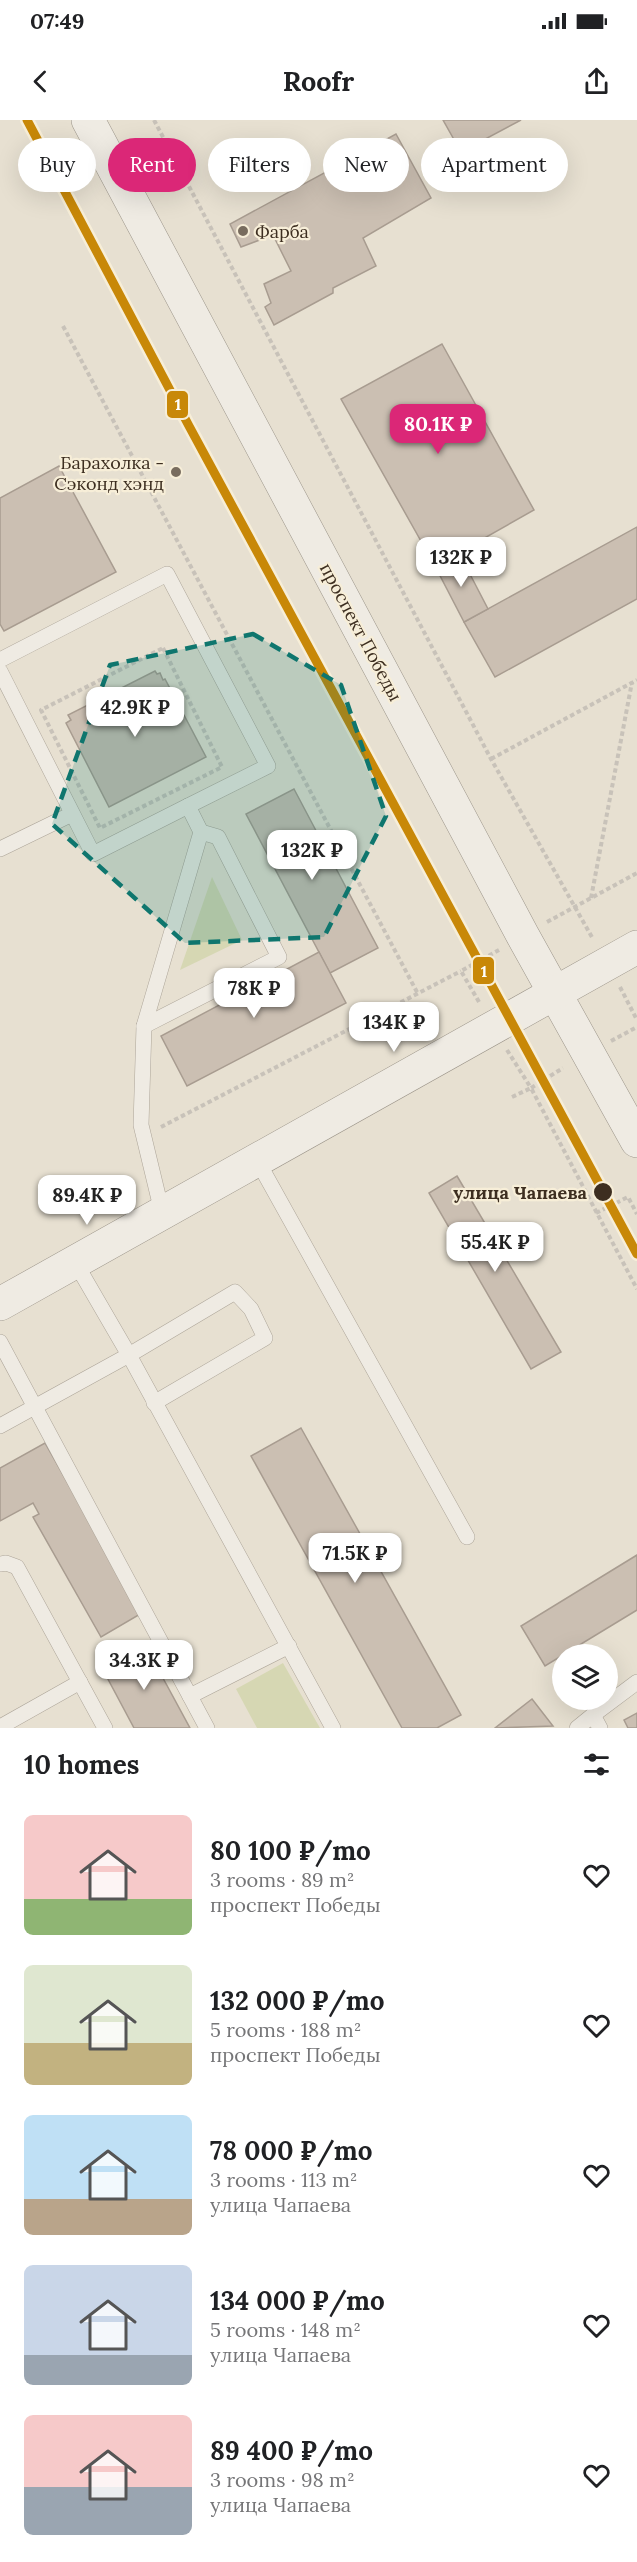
<!DOCTYPE html>
<html lang="en">
<head>
<meta charset="utf-8">
<style>
  body { margin:0; font-family:Lora,serif; background:#f6f6f6; color:#202124; height:100vh; display:flex; flex-direction:column; font-size:22px; white-space:nowrap }
  * { box-sizing:border-box; margin:0 }
  p { font-size:20px; color:#757577 }
  .icon { flex:none; width:33px; height:33px; fill:none; stroke:currentColor; stroke-width:2; stroke-linecap:round; stroke-linejoin:round }
  .map { position:relative; height:1608px; overflow:hidden }
  .drawer { display:flex; flex-direction:column; background:#fff; flex:1 }
  .drawer>* { flex:none }
  .guide { position:absolute; left:18px; top:18px; width:602px; height:54px; display:flex; gap:12px }
  .tools { position:absolute; left:552px; top:1524px; display:grid; gap:12px }
  .tools a { display:grid; place-items:center; width:66px; height:66px; border-radius:50%; background:#fff; box-shadow:0 6px 24px #0002; font-size:30px }
  .price { position:absolute; translate:-50% -51px; padding:0 14px; border-radius:12px; background:#fff; color:#222; font-size:20px; line-height:39px; filter:drop-shadow(0 2px 3px #0008) }
  .price::after { content:''; position:absolute; left:50%; top:36px; width:18px; height:14px; margin-left:-9px; background:inherit; clip-path:polygon(0 0,100% 0,50% 100%) }
  .price.active { background:#db2777; color:#fff }
  ul { padding:0; list-style:none }
  li { display:flex; align-items:center; gap:18px; height:150px; padding:0 24px }
  li span { display:grid; place-items:center; flex:none; width:168px; height:120px; border-radius:9px; color:#555 }
  li>.icon { margin-inline-start:auto }
  span .icon { width:72px; height:72px; fill:#fffc; stroke-width:1 }
  li b { font-size:26px }
  h2 { display:flex; justify-content:space-between; align-items:center; height:72px; padding:0 24px; font-size:26px }
  .chip { padding:0 21px; border-radius:27px; background:#fff; box-shadow:0 6px 24px #0002; font-size:21px; line-height:54px }
  .chip.active { background:#db2777; color:#fff }
  .status { display:flex; justify-content:space-between; align-items:center; height:42px; padding:0 30px; background:#fff; direction:ltr }
  .status svg { height:16px; fill:currentColor }
  header { display:flex; justify-content:space-between; align-items:center; height:78px; padding:0 24px; background:#fff; font-size:27px; font-weight:700 }
  .map>svg:first-child { display:block }
  .green { fill:#d6d7b3 }
  .building { fill:#cbbfb2; stroke:#a89c90; stroke-width:1.5 }
  .lines { fill:none; stroke-linecap:round; stroke-linejoin:round }
  .lane-casing { stroke:#ada599; stroke-width:16 }
  .secondary-casing { stroke:#9c958a; stroke-width:34 }
  .path { stroke:#c8c2b9; stroke-width:4; stroke-dasharray:4.5 3; stroke-linecap:butt }
  .lane { stroke:#efebe3; stroke-width:15 }
  .secondary { stroke:#efebe3; stroke-width:33 }
  .tram-1-casing { stroke:#f7eed8; stroke-width:14 }
  .tram-1 { stroke:#c88808; stroke-width:9 }
  .marked { fill:#0f766e; fill-opacity:0.2; stroke:#0f766e; stroke-width:4.5; stroke-dasharray:12 8; stroke-linejoin:round }
  .poi-dot { fill:#786c5e; stroke:#f7eed8; stroke-width:2 }
  .stop-dot { fill:#3d2e20; stroke:#f7eed8; stroke-width:2 }
  .labels { text-anchor:middle; dominant-baseline:central; stroke-width:4.5; stroke-linejoin:round; paint-order:stroke }
  .poi-label { font-size:18px; fill:#3d2e20; stroke:#f7eed8; text-anchor:start }
  .street-label { font-size:18px; fill:#3d2e20; stroke:#f7eed8 }
  .stop-label { font-size:18px; font-weight:bold; fill:#3d2e20; stroke:#f7eed8; text-anchor:end }
  .line-badge { stroke:#f7eed8; stroke-width:2 }
  .badge-label { font-size:16px; text-anchor:middle; font-weight:bold; fill:#fff }
</style>
</head>
<body>
<div class="status"><b>07:49</b><svg viewBox="0 0 49 12"><path d="M0 12V9h3v3zM5 12V6h3v6zM10 12V3h3v9zM15 12V0h3v12zM26 1h20v11H26zM47 4h2v5h-2z"/></svg></div>
<header><svg class="icon" aria-label="back" viewBox="0 0 24 24"><path d="M15 5l-7 7 7 7"/></svg>Roofr<svg class="icon" aria-label="share" viewBox="0 0 24 24"><path d="M12 15V3M7 8l5-5 5 5M5 13v7h14v-7"/></svg></header>
<div class="map">
<svg width="637" height="1608" viewBox="0 0 637 1608">
  <rect width="100%" height="100%" fill="#e7e0d1"/>
  <g class="green">
    <path d="M212,757L242,820L180,850Z"/>
    <path d="M283,1543L320,1608H257L236,1569Z"/>
  </g>
  <g class="building">
    <path d="M443,0H521L461,32Z"/>
    <path d="M396,14L431,78L363,118L376,146L333,168V173L274,205L265,187L271,183L264,164L291,151L273,115L241,127L230,104Z"/>
    <path d="M442,224L534,390L435,446L341,279Z"/>
    <path d="M59,346L116,452L4,511L0,504V378Z"/>
    <path d="M637,407V479L495,557L464,502Z"/>
    <path d="M459,433L488,489L464,502L435,446Z"/>
    <path d="M155,551L157,554L160,553L163,560L165,559L206,637L109,687L66,603L71,600L68,595Z"/>
    <path d="M294,669L378,828L330,853L246,694Z"/>
    <path d="M319,832L346,883L187,966L161,916Z"/>
    <path d="M457,1056L561,1232L531,1249L429,1073Z"/>
    <path d="M301,1308L461,1595L437,1608H402L251,1336Z"/>
    <path d="M45,1323L142,1493L101,1517L33,1397L39,1394L33,1383L0,1401V1348Z"/>
    <path d="M637,1435V1490L545,1546L521,1506Z"/>
    <path d="M144,1523L190,1608H134L101,1546Z"/>
    <path d="M532,1579L553,1606L495,1608Z"/>
    <path d="M637,1593V1608H628L624,1600Z"/>
  </g>
  <g class="lines">
    <g class="lane-casing">
      <g id="lane">
        <path d="M0,540L167,454L268,646L188,686"/>
        <path d="M0,551L93,734L188,686L201,712L144,906L141,1005L162,1092"/>
        <path d="M0,729L72,694"/>
        <path d="M144,906L279,837L218,717L201,712"/>
        <path d="M257,1040L467,1417"/>
        <path d="M75,1142L129,1235L333,1608"/>
        <path d="M0,1222L207,1608"/>
        <path d="M0,1306L129,1235L235,1172L251,1189L265,1218L154,1283"/>
        <path d="M0,1444L6,1443L17,1447L105,1608"/>
        <path d="M190,1576L289,1526"/>
        <path d="M593,1595L637,1562"/>
        <path d="M0,1607L80,1562"/>
        <path d="M577,1608L593,1595L600,1608"/>
      </g>
    </g>
    <g class="secondary-casing">
      <g id="secondary">
        <path d="M88,0L523,816L637,1021"/>
        <path d="M0,1184L637,827"/>
      </g>
    </g>
    <g class="path">
      <path d="M154,0L491,639L593,819"/>
      <path d="M63,206L418,874"/>
      <path d="M163,528L222,647L100,708L41,590Z"/>
      <path d="M491,639L637,560"/>
      <path d="M591,778L632,562"/>
      <path d="M547,802L637,753"/>
      <path d="M620,867L637,900"/>
      <path d="M479,882L461,851L499,830"/>
      <path d="M611,921L637,907"/>
      <path d="M507,930L531,968L563,948"/>
      <path d="M512,977L531,968L637,1169"/>
      <path d="M161,1007L461,851"/>
      <path d="M596,1093L628,1077L637,1094"/>
    </g>
    <use href="#lane" class="lane"/>
    <use href="#secondary" class="secondary"/>
    <g class="tram-1-casing">
      <path id="tram-1" d="M27,0L189,306L637,1134"/>
    </g>
    <use href="#tram-1" class="tram-1"/>
  </g>
  <path class="marked" d="M253,514L341,565L386,696L324,817L185,823L52,704L110,545Z"/>
  <g class="poi-dot">
    <circle cx="243" cy="111" r="6"/>
    <circle cx="176" cy="352" r="6"/>
  </g>
  <circle class="stop-dot" cx="603" cy="1072" r="10"/>
  <g class="labels">
    <g class="poi-label">
      <text x="255" y="111">Фарба</text>
      <text x="164" y="342" text-anchor="end">Барахолка -<tspan x="164" dy="21">Сэконд хэнд</tspan></text>
    </g>
    <g class="street-label">
      <text transform="translate(361 512) rotate(62)">проспект Победы</text>
    </g>
    <g class="stop-label">
      <text x="587" y="1072">улица Чапаева</text>
    </g>
  </g>
  <g class="line-badge">
    <rect x="166" y="270" width="23" height="29" rx="6" fill="#c88808"/>
    <rect x="472" y="836" width="23" height="29" rx="6" fill="#c88808"/>
  </g>
  <g class="badge-label">
    <text x="178" y="290">1</text>
    <text x="484" y="857">1</text>
  </g>
</svg>
<div class="tools">
<a><svg class="icon" aria-label="layers" viewBox="0 0 24 24"><path d="M12 4l9 5-9 5-9-5zM3 14l9 5 9-5"/></svg></a>
</div>
<b class="price active" style="left:438px;top:335px">80.1K ₽</b>
<b class="price" style="left:461px;top:468px">132K ₽</b>
<b class="price" style="left:135px;top:618px">42.9K ₽</b>
<b class="price" style="left:312px;top:761px">132K ₽</b>
<b class="price" style="left:254px;top:899px">78K ₽</b>
<b class="price" style="left:394px;top:933px">134K ₽</b>
<b class="price" style="left:87px;top:1106px">89.4K ₽</b>
<b class="price" style="left:495px;top:1153px">55.4K ₽</b>
<b class="price" style="left:355px;top:1464px">71.5K ₽</b>
<b class="price" style="left:144px;top:1571px">34.3K ₽</b>
<div class="guide">
<a class="chip">Buy</a>
<a class="chip active">Rent</a>
<a class="chip">Filters</a>
<a class="chip">New</a>
<a class="chip">Apartment</a>
</div>
</div>
<section class="drawer">
<h2>10 homes<svg class="icon" aria-label="filters" viewBox="0 0 24 24"><path d="M4 7h16M4 17h16"/><circle cx="9" cy="7" r="2"/><circle cx="15" cy="17" r="2"/></svg></h2>
<ul>
<li><span style="background:linear-gradient(#f6c9c9 70%,#8fb573 0)"><svg class="icon" aria-label="home" viewBox="0 0 24 24"><path d="M3 11l9-7 9 7M6 9v11h12V9"/></svg></span><div><b>80 100 ₽/mo</b><p>3 rooms · 89 m²</p><p>проспект Победы</p></div><svg class="icon" aria-label="heart" viewBox="0 0 24 24"><path d="M12 20l-8-8c-3-5 5-10 8-4 3-6 11-1 8 4z"/></svg></li>
<li><span style="background:linear-gradient(#dfe7d0 65%,#c2b280 0)"><svg class="icon" aria-label="home" viewBox="0 0 24 24"><path d="M3 11l9-7 9 7M6 9v11h12V9"/></svg></span><div><b>132 000 ₽/mo</b><p>5 rooms · 188 m²</p><p>проспект Победы</p></div><svg class="icon" aria-label="heart" viewBox="0 0 24 24"><path d="M12 20l-8-8c-3-5 5-10 8-4 3-6 11-1 8 4z"/></svg></li>
<li><span style="background:linear-gradient(#bfe0f5 70%,#b9a48a 0)"><svg class="icon" aria-label="home" viewBox="0 0 24 24"><path d="M3 11l9-7 9 7M6 9v11h12V9"/></svg></span><div><b>78 000 ₽/mo</b><p>3 rooms · 113 m²</p><p>улица Чапаева</p></div><svg class="icon" aria-label="heart" viewBox="0 0 24 24"><path d="M12 20l-8-8c-3-5 5-10 8-4 3-6 11-1 8 4z"/></svg></li>
<li><span style="background:linear-gradient(#c9d6e8 75%,#9aa5b1 0)"><svg class="icon" aria-label="home" viewBox="0 0 24 24"><path d="M3 11l9-7 9 7M6 9v11h12V9"/></svg></span><div><b>134 000 ₽/mo</b><p>5 rooms · 148 m²</p><p>улица Чапаева</p></div><svg class="icon" aria-label="heart" viewBox="0 0 24 24"><path d="M12 20l-8-8c-3-5 5-10 8-4 3-6 11-1 8 4z"/></svg></li>
<li><span style="background:linear-gradient(#f6c9c9 60%,#9aa5b1 0)"><svg class="icon" aria-label="home" viewBox="0 0 24 24"><path d="M3 11l9-7 9 7M6 9v11h12V9"/></svg></span><div><b>89 400 ₽/mo</b><p>3 rooms · 98 m²</p><p>улица Чапаева</p></div><svg class="icon" aria-label="heart" viewBox="0 0 24 24"><path d="M12 20l-8-8c-3-5 5-10 8-4 3-6 11-1 8 4z"/></svg></li>
</ul>
</section>
</body>
</html>
